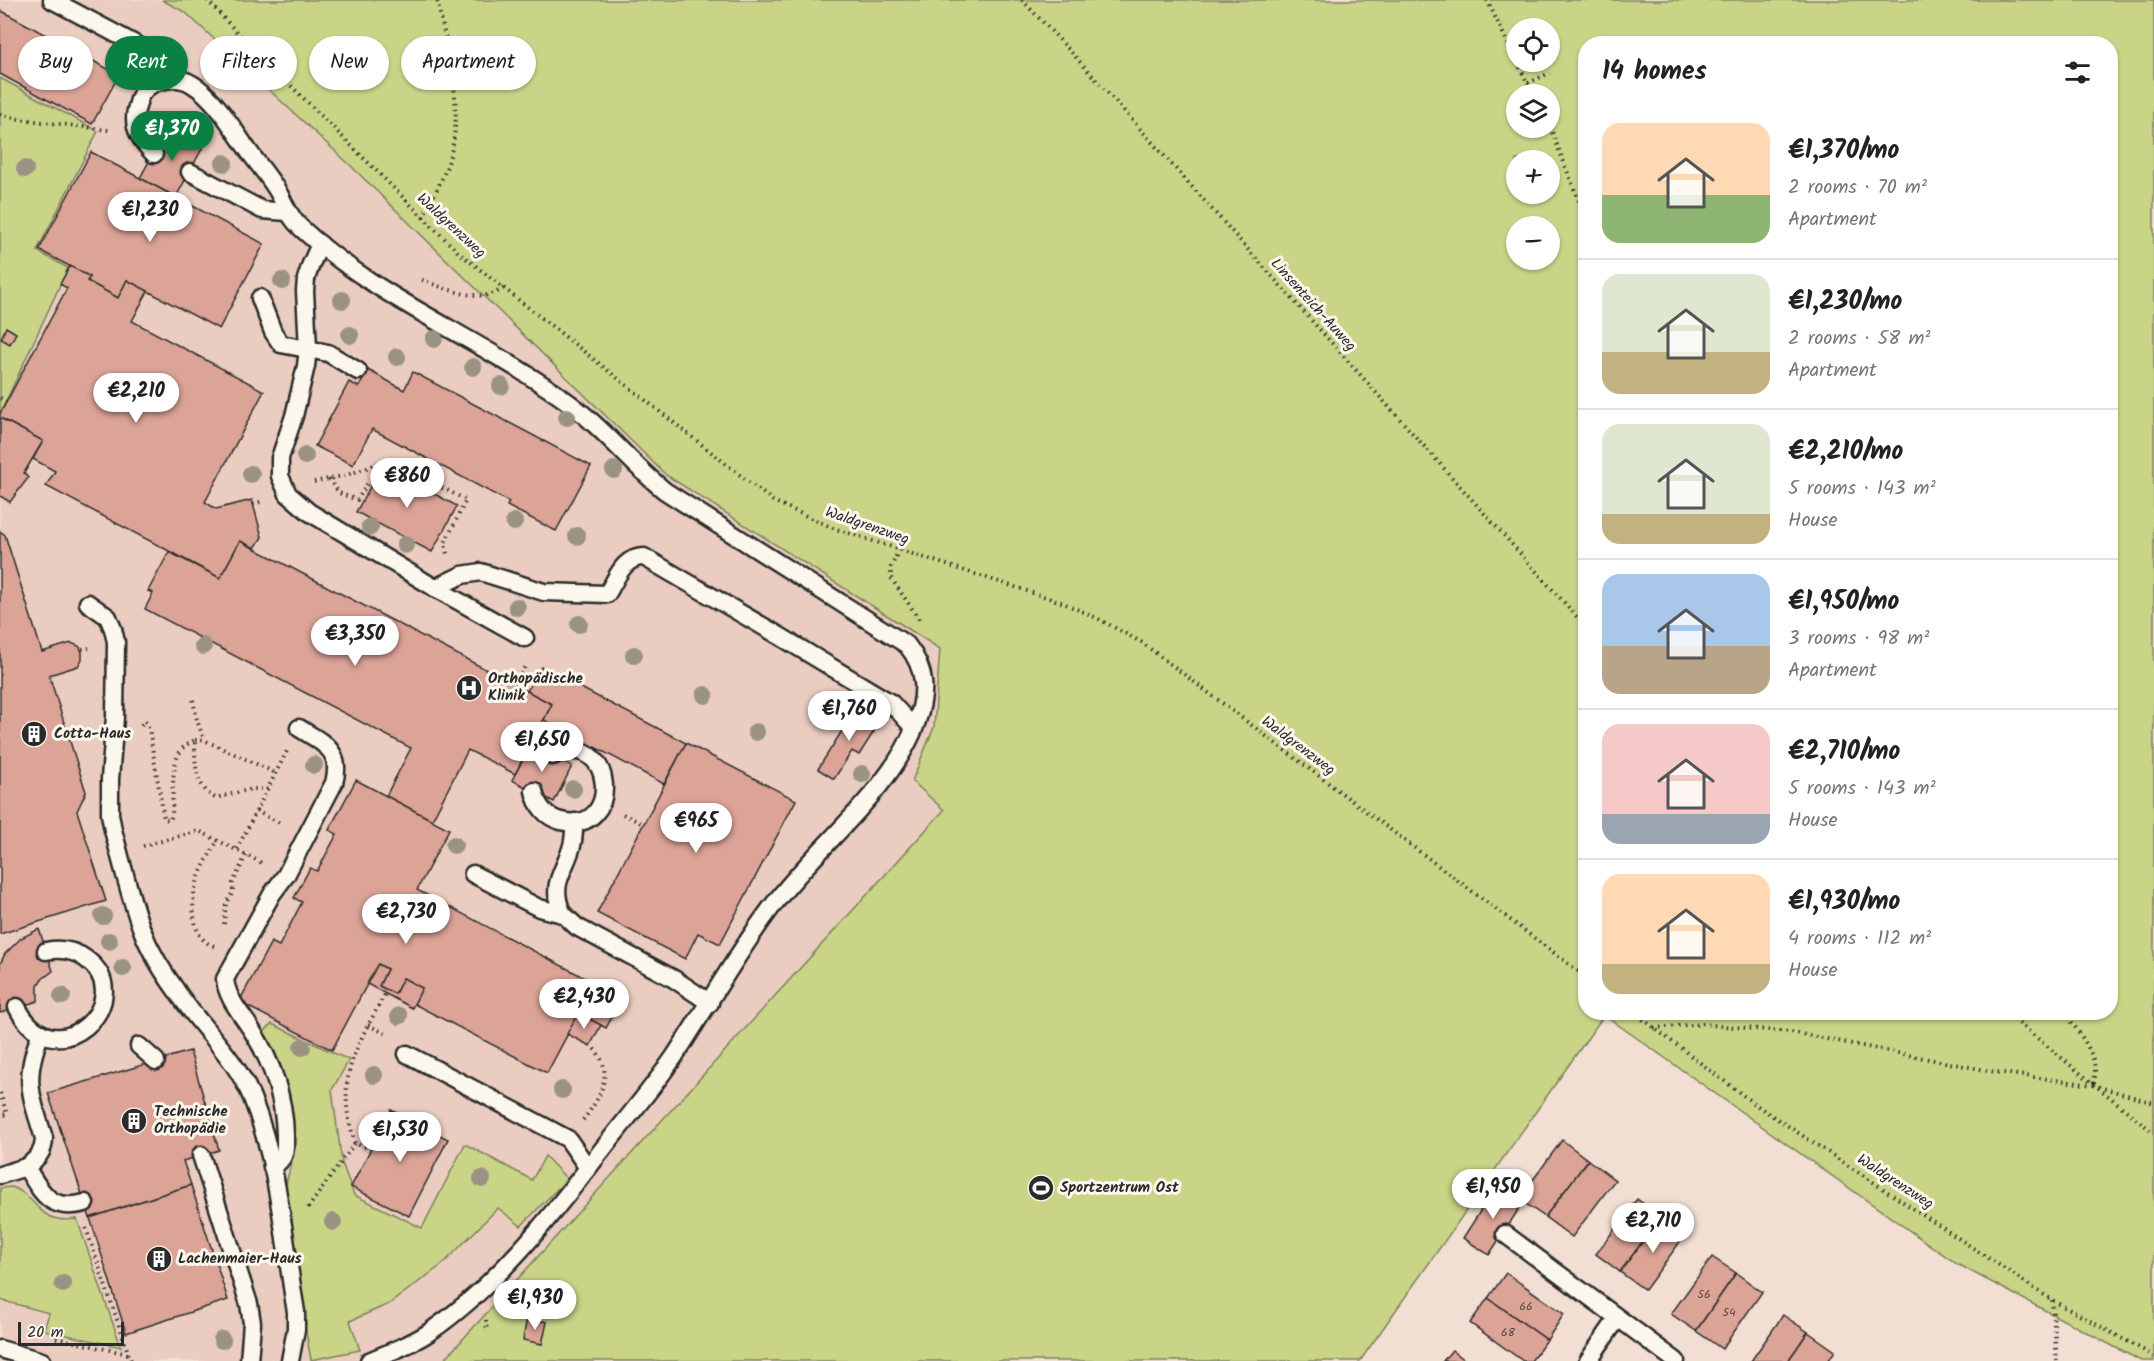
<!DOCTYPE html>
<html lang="en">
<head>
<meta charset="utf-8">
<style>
  body { margin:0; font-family:Kalam,sans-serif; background:#f2f2f2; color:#222; height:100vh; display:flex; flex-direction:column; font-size:22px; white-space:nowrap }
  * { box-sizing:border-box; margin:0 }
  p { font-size:20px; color:#767676 }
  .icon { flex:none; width:33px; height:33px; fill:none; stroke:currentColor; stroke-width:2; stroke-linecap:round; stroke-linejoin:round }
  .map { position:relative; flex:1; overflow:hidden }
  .drawer { position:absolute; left:1578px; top:36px; width:540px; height:984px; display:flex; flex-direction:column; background:#fff; border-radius:24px; box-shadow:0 2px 4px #0004 }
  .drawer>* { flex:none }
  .hud { position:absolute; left:18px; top:36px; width:570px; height:54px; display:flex; gap:12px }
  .buttons { position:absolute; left:1506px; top:18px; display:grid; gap:12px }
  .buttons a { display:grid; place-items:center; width:54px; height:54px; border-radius:50%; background:#fff; box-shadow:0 2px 4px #0004; font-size:30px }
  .scale { position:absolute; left:18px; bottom:15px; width:106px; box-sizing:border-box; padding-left:6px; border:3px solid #2b2b2b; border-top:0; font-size:16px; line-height:21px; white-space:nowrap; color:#2b2b2b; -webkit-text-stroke:4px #fbf7ec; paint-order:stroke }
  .price { position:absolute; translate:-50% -51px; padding:0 14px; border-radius:21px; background:#fff; color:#222; font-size:20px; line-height:39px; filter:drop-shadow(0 2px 3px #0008) }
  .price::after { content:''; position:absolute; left:50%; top:36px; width:18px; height:14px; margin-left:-9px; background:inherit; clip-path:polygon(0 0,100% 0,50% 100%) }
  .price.on { background:#0b8043; color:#fff }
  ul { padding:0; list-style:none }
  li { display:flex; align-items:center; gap:18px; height:150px; padding:0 24px }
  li+li { border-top:2px solid #e0e0e0 }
  li span { display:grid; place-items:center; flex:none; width:168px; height:120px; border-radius:18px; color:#555 }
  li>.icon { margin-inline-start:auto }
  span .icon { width:72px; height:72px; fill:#fffc; stroke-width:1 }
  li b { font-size:26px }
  h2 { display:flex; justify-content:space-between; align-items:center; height:72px; padding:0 24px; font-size:26px }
  .tag { padding:0 21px; border-radius:27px; background:#fff; box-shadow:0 2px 4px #0004; font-size:21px; line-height:54px }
  .tag.on { background:#0b8043; color:#fff }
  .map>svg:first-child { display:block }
  .built { fill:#ebccc0 }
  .green { fill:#c9d487; stroke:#7a8059; stroke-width:1.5; fill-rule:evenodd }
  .building { fill:#dca397; stroke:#2b2b2b; stroke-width:1.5 }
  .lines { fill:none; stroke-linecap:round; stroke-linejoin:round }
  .lane-casing { stroke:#2b2b2b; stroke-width:21 }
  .path { stroke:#2b2b2b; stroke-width:4; stroke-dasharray:1.5 4.5; stroke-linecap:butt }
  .lane { stroke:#fbf7ec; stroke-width:16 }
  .tree { fill:#9a9383 }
  .labels { text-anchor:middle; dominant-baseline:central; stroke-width:6; stroke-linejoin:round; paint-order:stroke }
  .number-label { font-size:12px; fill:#574946 }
  .street-label { font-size:15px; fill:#2b2b2b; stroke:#fbf7ec }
  .poi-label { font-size:15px; font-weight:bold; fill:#2b2b2b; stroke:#fbf7ec; text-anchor:start }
</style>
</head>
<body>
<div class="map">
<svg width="2154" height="1361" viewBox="0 0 2154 1361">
  <rect width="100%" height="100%" fill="#f2ded2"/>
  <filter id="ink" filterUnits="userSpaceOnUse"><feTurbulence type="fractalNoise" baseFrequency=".0167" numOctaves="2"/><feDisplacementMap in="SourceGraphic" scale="12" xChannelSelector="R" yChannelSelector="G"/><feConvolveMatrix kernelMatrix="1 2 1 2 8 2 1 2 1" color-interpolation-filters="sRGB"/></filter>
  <g filter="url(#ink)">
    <path class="built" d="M0,0H162L185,12L349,164L666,475L940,649L934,727L912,781L944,809L443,1361H0Z"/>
    <g class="green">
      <path d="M162,0H2154V1361H2141L1957,1264L1604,1015L1360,1361H443L944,810L912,781L934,727L940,649L666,475L349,164L185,12ZM1516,28H1550V62H1516ZM1586,44H2110V1012H1586ZM1516,94H1550V128H1516ZM1516,160H1550V194H1516ZM1516,226H1550V260H1516Z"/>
      <path d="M0,78L98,131L37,251L68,268L0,414Z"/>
      <path d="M272,1024L349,1060L332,1090L342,1163L354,1195L422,1228L465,1144L532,1180L545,1156L567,1179L521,1226L498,1208L443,1264L389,1304L350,1321L360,1350L311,1360L291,1248L285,1189L295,1147L278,1064L262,1034Z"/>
      <path d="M12,1187C31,1193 38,1216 58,1219C64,1221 71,1219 77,1219L121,1347L44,1330L49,1313L0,1300V1188Z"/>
    </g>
    <g class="building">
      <path d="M0,10L119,75L92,124L0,74Z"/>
      <path d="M168,126L204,145L176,197L140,178Z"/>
      <path d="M91,152L264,244L219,329L127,280L118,298L87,281L90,277L39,250Z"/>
      <path d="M70,266L90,277L87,281L118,298L127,280L148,291L132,321L264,391L205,502L216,509L252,500L262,537L255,548L240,541L220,578L46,486L55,471L33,459L43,441L0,418V414L67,288L60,284Z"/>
      <path d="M6,327L16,333L10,344L1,339Z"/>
      <path d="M368,370L404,390L413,372L591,466L556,531L507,506L509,502L372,429L353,465L315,446L349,382L359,387Z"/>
      <path d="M0,418L43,441L24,473L28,478L10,502L0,496Z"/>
      <path d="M382,466L457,506L432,552L356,512Z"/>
      <path d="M0,531L5,535L42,652L71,643L79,646L82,652V659L78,666L49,675L86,792L77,811L106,901L0,934Z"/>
      <path d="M240,541L552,704L515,774L468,750L432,820L386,796L411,748L145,609L153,593L148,591L169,552L220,578Z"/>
      <path d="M541,667L686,743L664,784L544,720L552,704L527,691Z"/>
      <path d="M857,707L880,722L859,755L852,751L834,779L818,769Z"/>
      <path d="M686,743L796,800L720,944L698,933L685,959L597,913Z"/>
      <path d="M531,745L572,766L554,802L512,780Z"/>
      <path d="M356,780L449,829L417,890L595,983L547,1073L414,1004L422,988L403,978L395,994L379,986L387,969L378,964L332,1050L239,1002L271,942L279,946L302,902L294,898L310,868L317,871L337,834L329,830Z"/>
      <path d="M39,929L53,971L41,980L38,985V1001L0,1013V964L5,954L21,938Z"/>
      <path d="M378,964L387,969L379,986L395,994L403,978L422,988L412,1008L367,984Z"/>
      <path d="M595,983L623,997L606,1028L578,1013Z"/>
      <path d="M578,1013L601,1025L590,1046L567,1034Z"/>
      <path d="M190,1051L219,1150L183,1161L191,1185L90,1218L48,1093Z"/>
      <path d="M391,1110L448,1139L409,1216L351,1187Z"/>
      <path d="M1562,1140L1588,1160L1545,1217L1519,1199Z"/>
      <path d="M1588,1160L1615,1180L1572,1237L1545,1217Z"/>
      <path d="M191,1185L228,1300L126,1333L90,1218Z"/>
      <path d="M1497,1185L1524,1201L1489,1255L1463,1238Z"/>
      <path d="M1637,1199L1661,1217L1620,1272L1596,1254Z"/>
      <path d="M1661,1217L1685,1235L1645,1290L1620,1272Z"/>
      <path d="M1712,1257L1736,1273L1696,1331L1671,1314Z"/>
      <path d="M1506,1273L1564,1314L1547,1340L1488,1298Z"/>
      <path d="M1736,1273L1762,1292L1722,1349L1696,1331Z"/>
      <path d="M1488,1298L1547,1340L1531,1361H1523L1470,1323Z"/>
      <path d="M1783,1315L1808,1332L1788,1361H1751Z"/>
      <path d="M527,1318L547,1322L542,1344L523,1340Z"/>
      <path d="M1808,1332L1835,1351L1828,1361H1788Z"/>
      <path d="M1452,1350L1466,1361H1443Z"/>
    </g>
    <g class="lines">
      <g class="lane-casing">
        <g id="lane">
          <path d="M52,0L152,53L164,65L174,79"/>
          <path d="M154,154C141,141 132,128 136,110C138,104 139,97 142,93C152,79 178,75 192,84C215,97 235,132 250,153C259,165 269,177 277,190C285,204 289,217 301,228C370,292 456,328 534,379C554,392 574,405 592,422C617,444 638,470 665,491L907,645C927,670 927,694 916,724C892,790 817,846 774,904C737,952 708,1006 674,1057C652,1089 626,1119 602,1150C551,1216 498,1285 428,1333C410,1345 388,1353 369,1361"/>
          <path d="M190,172L262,210L287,212"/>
          <path d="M320,244L311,264L306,279L305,291L308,348L306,366L294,416L280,458V476L288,494L309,512L435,588L525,638"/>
          <path d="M260,298L273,332L281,344L328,353L358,371"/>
          <path d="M435,588L462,575L481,572L544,592L607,594C617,578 623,557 644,557L778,635L891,703L914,728"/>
          <path d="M88,603L108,617L113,629L116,642L115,717L110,779V814L113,830C122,863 130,898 142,930C150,951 163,972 176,990C200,1027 235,1056 252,1098C279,1166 284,1241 296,1312V1329L290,1361"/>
          <path d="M534,791C537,806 546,817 561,821C624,837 615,725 552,756"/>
          <path d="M473,874L539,908L563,914L577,927L674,979L710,1003"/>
          <path d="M563,914C547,882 568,869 573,841C574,835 574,828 575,822"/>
          <path d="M17,1007C55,1082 141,999 86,959C74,950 61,948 46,951"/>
          <path d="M139,1046L156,1061"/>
          <path d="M407,1054L568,1139L588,1168"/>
          <path d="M201,1155L249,1304L252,1323L249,1361"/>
          <path d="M26,1167C37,1159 44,1152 44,1138C30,1094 23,1077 41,1033"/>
          <path d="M272,1167C287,1158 285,1150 285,1135C284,1097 271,1060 251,1029C241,1013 227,999 225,979L272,894L286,875L334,783C343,750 323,743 299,728"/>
          <path d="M0,1175L26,1167C42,1193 50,1212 85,1203"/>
          <path d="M1505,1234L1676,1361"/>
          <path d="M0,1349L42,1361"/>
          <path d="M1588,1361L1617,1319"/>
        </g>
      </g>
      <g class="path">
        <path d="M207,0L233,28L458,252L773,501L833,528L1061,602L1097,618L1141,642L1586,977"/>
        <path d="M1022,0L1073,54L1586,627"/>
        <path d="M1487,0L1516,60"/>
        <path d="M1517,62L1533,94"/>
        <path d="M1528,83L1550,73"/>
        <path d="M0,114L19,119L109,130"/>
        <path d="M1550,127L1586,219"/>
        <path d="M423,217C432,199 442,181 448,163C466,109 448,53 437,0"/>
        <path d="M422,280C442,287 471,300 492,294C496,293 501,290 504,287"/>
        <path d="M0,398L7,401"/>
        <path d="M329,479L339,493L357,500L368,483H372"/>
        <path d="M314,482L347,475L388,460L466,500L445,543L447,554"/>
        <path d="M253,504L264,501"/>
        <path d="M899,550L891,567V578L919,619"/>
        <path d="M82,649L89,648"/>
        <path d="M516,685L526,664"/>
        <path d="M193,700L197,720L204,740"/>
        <path d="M141,725L145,721L149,728L164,819L170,820L172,815C173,799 171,765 180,752C183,746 190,742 195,740C195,761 194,786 215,798L252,789H267"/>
        <path d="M195,740H204L276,773"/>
        <path d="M256,811L282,824"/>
        <path d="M623,814L643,824"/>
        <path d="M143,846L199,831L264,864"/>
        <path d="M237,849L287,751"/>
        <path d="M224,924L226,904L233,892V883L246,855"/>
        <path d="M214,946C204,943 199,936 196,926C187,891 201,870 218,840"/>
        <path d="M1633,1012L1756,1105L2052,1300L2154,1356"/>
        <path d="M2005,1012L2154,1133"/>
        <path d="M2065,1012C2079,1034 2102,1058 2093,1085"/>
        <path d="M368,1025L389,1035"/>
        <path d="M1654,1028L1702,1024L1791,1032L1995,1072L2093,1085L2154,1103"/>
        <path d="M0,1093L7,1114L0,1116"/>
        <path d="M583,1120C600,1099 616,1070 593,1048"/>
        <path d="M355,1143C334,1077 355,1050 385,994"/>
        <path d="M308,1208L355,1143L363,1147H371"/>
        <path d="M86,1228L131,1361"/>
        <path d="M2052,1300L2057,1361"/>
        <path d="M486,1320L487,1332"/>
        <path d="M56,1338L128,1354"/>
      </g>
      <use href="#lane" class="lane"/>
    </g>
    <g class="tree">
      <circle cx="224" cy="163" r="9"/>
      <circle cx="25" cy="169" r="9"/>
      <circle cx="282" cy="281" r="9"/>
      <circle cx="342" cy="300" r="9"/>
      <circle cx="350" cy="335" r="9"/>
      <circle cx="434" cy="339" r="9"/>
      <circle cx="397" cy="357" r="9"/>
      <circle cx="473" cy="367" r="9"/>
      <circle cx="501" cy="386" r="9"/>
      <circle cx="567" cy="417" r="9"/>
      <circle cx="305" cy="456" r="9"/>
      <circle cx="614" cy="470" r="9"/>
      <circle cx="251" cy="474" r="9"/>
      <circle cx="514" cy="522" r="9"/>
      <circle cx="370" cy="527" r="9"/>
      <circle cx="577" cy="536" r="9"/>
      <circle cx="405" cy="545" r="9"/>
      <circle cx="517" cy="607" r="9"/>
      <circle cx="579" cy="624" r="9"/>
      <circle cx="203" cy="646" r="9"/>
      <circle cx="634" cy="655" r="9"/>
      <circle cx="705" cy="695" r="9"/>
      <circle cx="756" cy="732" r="9"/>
      <circle cx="314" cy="765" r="9"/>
      <circle cx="862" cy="774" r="9"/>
      <circle cx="573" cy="789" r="9"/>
      <circle cx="454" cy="845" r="9"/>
      <circle cx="103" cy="916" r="9"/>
      <circle cx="109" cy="941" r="9"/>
      <circle cx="123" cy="968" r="9"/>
      <circle cx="62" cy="996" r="9"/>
      <circle cx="399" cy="1016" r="9"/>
      <circle cx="302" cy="1047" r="9"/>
      <circle cx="374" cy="1075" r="9"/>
      <circle cx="562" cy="1090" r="9"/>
      <circle cx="482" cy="1179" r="9"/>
      <circle cx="333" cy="1222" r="9"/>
      <circle cx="63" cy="1284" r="9"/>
      <circle cx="222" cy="1340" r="9"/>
    </g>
  </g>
  <defs>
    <g id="hospital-disc" transform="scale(1.35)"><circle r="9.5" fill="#2b2b2b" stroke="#fbf7ec"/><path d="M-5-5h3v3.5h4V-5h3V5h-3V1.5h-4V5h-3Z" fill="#fff"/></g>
    <g id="building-disc" transform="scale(1.35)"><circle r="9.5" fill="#2b2b2b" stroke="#fbf7ec"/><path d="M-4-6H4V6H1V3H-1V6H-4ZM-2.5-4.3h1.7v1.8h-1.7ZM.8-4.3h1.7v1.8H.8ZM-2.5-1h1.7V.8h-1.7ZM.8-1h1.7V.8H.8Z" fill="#fff"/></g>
    <g id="stadium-disc" transform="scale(1.35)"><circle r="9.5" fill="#2b2b2b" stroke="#fbf7ec"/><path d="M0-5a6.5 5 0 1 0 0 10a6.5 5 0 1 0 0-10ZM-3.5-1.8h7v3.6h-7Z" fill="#fff"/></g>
  </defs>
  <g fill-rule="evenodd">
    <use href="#hospital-disc" x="469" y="688"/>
    <use href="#building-disc" x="34" y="734"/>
    <use href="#building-disc" x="134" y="1121"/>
    <use href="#stadium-disc" x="1041" y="1188"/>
    <use href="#building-disc" x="159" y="1259"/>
  </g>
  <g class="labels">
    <g class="number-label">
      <text x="1704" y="1294">56</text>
      <text x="1526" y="1306">66</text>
      <text x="1729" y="1312">54</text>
      <text x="1508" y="1332">68</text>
    </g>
    <g class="street-label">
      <text transform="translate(451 226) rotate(43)">Waldgrenzweg</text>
      <text transform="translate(1313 305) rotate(48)">Linsenteich-Auweg</text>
      <text transform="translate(867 526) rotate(19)">Waldgrenzweg</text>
      <text transform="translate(1298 746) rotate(37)">Waldgrenzweg</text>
      <text transform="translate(1895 1182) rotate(33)">Waldgrenzweg</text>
    </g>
    <g class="poi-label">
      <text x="488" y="679">Orthopädische<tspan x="488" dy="17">Klinik</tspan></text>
      <text x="54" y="734">Cotta-Haus</text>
      <text x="154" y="1112">Technische<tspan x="154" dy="17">Orthopädie</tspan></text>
      <text x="1060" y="1188">Sportzentrum Ost</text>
      <text x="178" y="1259">Lachenmaier-Haus</text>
    </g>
  </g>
</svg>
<div class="buttons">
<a><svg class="icon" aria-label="locate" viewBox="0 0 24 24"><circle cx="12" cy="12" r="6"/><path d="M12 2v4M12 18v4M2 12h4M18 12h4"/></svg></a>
<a><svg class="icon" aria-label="layers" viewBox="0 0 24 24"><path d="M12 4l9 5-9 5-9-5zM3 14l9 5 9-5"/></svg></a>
<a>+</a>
<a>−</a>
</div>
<div class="scale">20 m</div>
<b class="price on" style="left:172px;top:162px">€1,370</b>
<b class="price" style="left:150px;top:243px">€1,230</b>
<b class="price" style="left:136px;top:424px">€2,210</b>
<b class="price" style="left:407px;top:509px">€860</b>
<b class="price" style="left:355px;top:667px">€3,350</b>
<b class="price" style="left:849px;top:742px">€1,760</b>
<b class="price" style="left:542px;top:773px">€1,650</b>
<b class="price" style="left:696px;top:854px">€965</b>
<b class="price" style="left:406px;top:945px">€2,730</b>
<b class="price" style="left:584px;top:1030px">€2,430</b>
<b class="price" style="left:400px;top:1163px">€1,530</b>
<b class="price" style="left:1493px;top:1220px">€1,950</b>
<b class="price" style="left:1653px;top:1254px">€2,710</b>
<b class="price" style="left:535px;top:1331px">€1,930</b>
<div class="hud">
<a class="tag">Buy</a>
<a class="tag on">Rent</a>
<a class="tag">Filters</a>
<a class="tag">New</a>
<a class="tag">Apartment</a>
</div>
<section class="drawer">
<h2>14 homes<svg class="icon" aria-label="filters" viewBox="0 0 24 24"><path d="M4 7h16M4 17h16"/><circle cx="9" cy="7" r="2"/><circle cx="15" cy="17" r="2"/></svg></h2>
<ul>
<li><span style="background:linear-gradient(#ffd9b3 60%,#8fb573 0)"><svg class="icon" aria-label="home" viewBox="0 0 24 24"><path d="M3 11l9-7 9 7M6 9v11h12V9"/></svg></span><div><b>€1,370/mo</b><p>2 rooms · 70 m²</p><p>Apartment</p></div></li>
<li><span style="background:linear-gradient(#dfe7d0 65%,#c2b280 0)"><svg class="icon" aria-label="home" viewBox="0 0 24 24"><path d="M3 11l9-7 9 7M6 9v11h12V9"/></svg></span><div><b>€1,230/mo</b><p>2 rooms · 58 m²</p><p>Apartment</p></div></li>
<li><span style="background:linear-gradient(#dfe7d0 75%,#c2b280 0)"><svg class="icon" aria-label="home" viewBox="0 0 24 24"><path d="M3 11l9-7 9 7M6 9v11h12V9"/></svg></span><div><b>€2,210/mo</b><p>5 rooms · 143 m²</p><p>House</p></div></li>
<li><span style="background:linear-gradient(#a9c7e8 60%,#b9a48a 0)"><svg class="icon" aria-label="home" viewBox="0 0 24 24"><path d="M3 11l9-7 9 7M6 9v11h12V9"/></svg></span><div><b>€1,950/mo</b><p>3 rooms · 98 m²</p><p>Apartment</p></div></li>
<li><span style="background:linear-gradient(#f6c9c9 75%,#9aa5b1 0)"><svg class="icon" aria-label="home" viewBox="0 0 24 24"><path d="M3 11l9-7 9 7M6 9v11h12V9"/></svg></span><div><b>€2,710/mo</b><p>5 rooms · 143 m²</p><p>House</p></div></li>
<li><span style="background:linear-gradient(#ffd9b3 75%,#c2b280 0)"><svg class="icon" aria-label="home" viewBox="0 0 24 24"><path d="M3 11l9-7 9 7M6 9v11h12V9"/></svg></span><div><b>€1,930/mo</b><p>4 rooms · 112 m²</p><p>House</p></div></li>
</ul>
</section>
</div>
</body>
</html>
